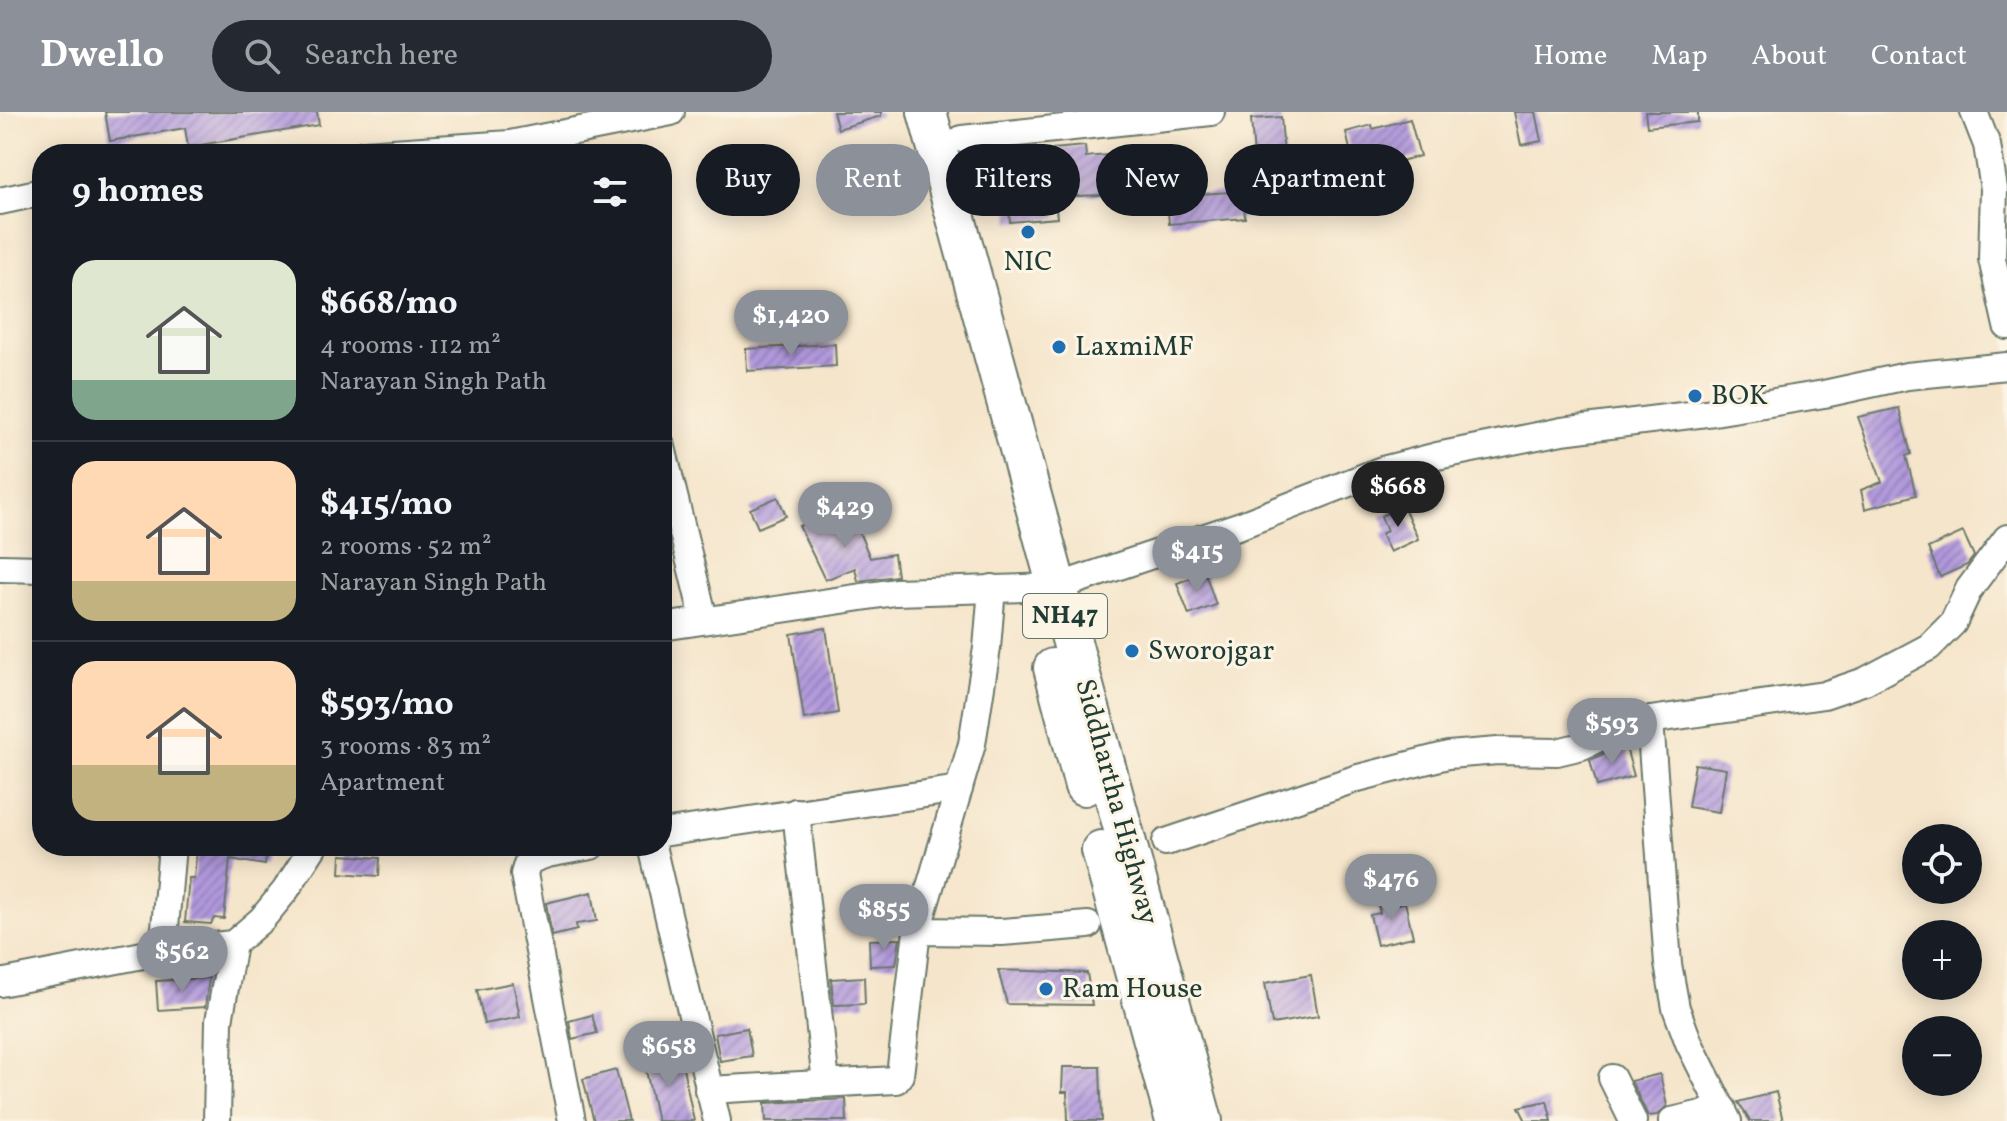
<!DOCTYPE html>
<html lang="en">
<head>
<meta charset="utf-8">
<style>
  body { margin:0; font-family:Vollkorn,serif; background:#242831; color:#f1f3f6; height:100vh; display:flex; flex-direction:column; font-size:30px; white-space:nowrap }
  * { box-sizing:border-box; margin:0 }
  p { font-size:26px; color:#9ea1a6 }
  .icon { flex:none; width:44px; height:44px; fill:none; stroke:currentColor; stroke-width:2; stroke-linecap:round; stroke-linejoin:round }
  .map { position:relative; flex:1; overflow:hidden }
  .sheet { position:absolute; left:32px; top:32px; width:640px; height:712px; display:flex; flex-direction:column; background:#171b24; border-radius:32px; box-shadow:0 4px 20px #0003 }
  .sheet>* { flex:none }
  .banner { position:absolute; left:696px; top:32px; width:760px; height:72px; display:flex; gap:16px }
  .buttons { position:absolute; left:1902px; top:712px; display:grid; gap:16px }
  .buttons a { display:grid; place-items:center; width:80px; height:80px; border-radius:50%; background:#171b24; box-shadow:0 4px 20px #0003; font-size:40px }
  .price { position:absolute; translate:-50% -68px; padding:0 18px; border-radius:28px; background:#8c9099; color:#fff; font-size:26px; line-height:52px; filter:drop-shadow(0 2px 4px #0008) }
  .price::after { content:''; position:absolute; left:50%; top:48px; width:24px; height:18px; margin-left:-12px; background:inherit; clip-path:polygon(0 0,100% 0,50% 100%) }
  .price.current { background:#222; color:#fff }
  ul { padding:0; list-style:none }
  li { display:flex; align-items:center; gap:24px; height:200px; padding:0 40px }
  li+li { border-top:2px solid #363941 }
  li span { display:grid; place-items:center; flex:none; width:224px; height:160px; border-radius:24px; color:#555 }
  li>.icon { margin-inline-start:auto }
  span .icon { width:96px; height:96px; fill:#fffc; stroke-width:1 }
  li b { font-size:34px }
  h2 { display:flex; justify-content:space-between; align-items:center; height:96px; padding:0 40px; font-size:34px }
  .pill { padding:0 28px; border-radius:36px; background:#171b24; box-shadow:0 4px 20px #0003; font-size:28px; line-height:72px }
  .pill.current { background:#8c9099; color:#fff }
  header { display:flex; align-items:center; gap:48px; box-sizing:border-box; height:112px; padding:0 40px; background:#8c9099; color:#fff }
  header strong { font-size:38px }
  nav { display:flex; gap:44px; margin-inline-start:auto; font-size:28px }
  .search { width:560px; height:72px; background:#242831; display:flex; align-items:center; gap:20px; box-sizing:border-box; padding:0 28px; border-radius:44px; color:#9ea1a6; font-size:30px }
  .map>svg:first-child { display:block }
  .building { fill:url(#building-hatch) }
  .lines { fill:none; stroke-linecap:round; stroke-linejoin:round }
  .minor-casing { stroke:#6a7869; stroke-width:30 }
  .highway-casing { stroke:#6a7869; stroke-width:42 }
  .minor { stroke:#fff; stroke-width:26 }
  .highway { stroke:#fff; stroke-width:38 }
  .poi-dot { fill:#1f6fb2; stroke:#fcf5e5; stroke-width:3 }
  .labels { text-anchor:middle; dominant-baseline:central; stroke-width:6; stroke-linejoin:round; paint-order:stroke }
  .shield { fill:#fcf5e5; stroke:#617469; stroke-width:2 }
  .shield-label { font-size:26px; font-weight:bold; fill:#1f3d34 }
  .poi-label { font-size:28px; fill:#1f3d34; stroke:#fcf5e5; text-anchor:start }
  .street-label { font-size:28px; fill:#1f3d34; stroke:#fcf5e5 }
</style>
</head>
<body>
<header>
<strong>Dwello</strong>
<div class="search"><svg class="icon" aria-label="search" viewBox="0 0 24 24"><circle cx="10" cy="10" r="6"/><path d="M15 15l6 6"/></svg>Search here</div>
<nav><a>Home</a><a>Map</a><a>About</a><a>Contact</a></nav>
</header>
<div class="map">
<svg width="2007" height="1009" viewBox="0 0 2007 1009">
  <defs>
    <pattern id="building-hatch" width="6" height="6" patternUnits="userSpaceOnUse" patternTransform="scale(2)"><rect width="6" height="6" fill="#b198dc"/><path d="M-1 1l2-2M0 6l6-6M5 7l2-2" fill="none" stroke="#8f7db3"/></pattern>
  </defs>
  <rect width="100%" height="100%" fill="#fcf5e5"/>
  <filter id="ink" filterUnits="userSpaceOnUse"><feTurbulence type="fractalNoise" baseFrequency=".0125" numOctaves="2"/><feDisplacementMap in="SourceGraphic" scale="16" xChannelSelector="R" yChannelSelector="G"/><feConvolveMatrix kernelMatrix="1 2 1 2 8 2 1 2 1" color-interpolation-filters="sRGB"/></filter>
  <filter id="wash" filterUnits="userSpaceOnUse"><feTurbulence type="fractalNoise" baseFrequency=".006" numOctaves="4" result="noise"/><feDisplacementMap in="SourceGraphic" scale="32" xChannelSelector="R" yChannelSelector="G"/><feGaussianBlur stdDeviation="1.8" result="paint"/><feColorMatrix in="noise" values="0 0 0 0 0 0 0 0 0 0 0 0 0 0 0 0 0 1.4 0 .05"/><feComposite in="paint" operator="in"/></filter>
  <g filter="url(#wash)">
    <rect width="100%" height="100%" fill="#f5e5cb"/>
    <g id="blocks">
      <g class="building">
        <path d="M105,0H317L319,13L188,35L185,16L110,29Z"/>
        <path d="M833,0H881V4L838,17Z"/>
        <path d="M1514,0H1536L1542,29L1521,33Z"/>
        <path d="M1645,0H1698V10L1647,15Z"/>
        <path d="M1281,5L1285,55L1255,57L1251,7Z"/>
        <path d="M1410,7L1420,44L1385,53L1384,48L1354,55L1346,20L1372,13L1373,17Z"/>
        <path d="M1085,34L1086,45L1118,42L1121,82L1057,85L1053,37Z"/>
        <path d="M1187,60L1188,83L1243,79L1245,106L1169,112L1165,62Z"/>
        <path d="M1054,76L1057,106L1010,110L1007,79Z"/>
        <path d="M835,232L836,254L747,259L746,237Z"/>
        <path d="M1899,296L1911,342L1906,344L1916,383L1865,397L1861,378L1882,370L1858,305Z"/>
        <path d="M778,385L786,404L758,416L750,397Z"/>
        <path d="M1403,393L1418,427L1390,440L1381,422L1387,419L1381,404Z"/>
        <path d="M851,401L870,446L894,442L897,464L858,469L855,456L825,468L799,414L818,406L822,414Z"/>
        <path d="M1963,420L1974,444L1967,453L1940,465L1928,436Z"/>
        <path d="M1205,461L1216,493L1189,503L1177,471Z"/>
        <path d="M826,516L838,601L804,607L791,522Z"/>
        <path d="M1625,632L1634,664L1597,674L1590,648Z"/>
        <path d="M1695,652L1726,657L1719,700L1688,695Z"/>
        <path d="M197,734H268L265,753L230,747L224,807L214,806L211,812L185,810L189,766H194Z"/>
        <path d="M341,743L380,746L379,764L340,761Z"/>
        <path d="M592,780L597,809L576,812L577,818L552,824L546,791Z"/>
        <path d="M1396,784L1398,792L1405,790L1413,825L1377,833L1370,803L1380,801L1377,788Z"/>
        <path d="M900,827L896,853L870,854L869,828Z"/>
        <path d="M998,858L1087,861L1092,893L1007,892Z"/>
        <path d="M1311,863L1318,904L1272,912L1265,871Z"/>
        <path d="M864,865L865,892L834,893L831,867Z"/>
        <path d="M209,866L205,895L158,898L156,869Z"/>
        <path d="M513,871L520,905L484,912L477,878Z"/>
        <path d="M592,903L597,921L572,927L569,909Z"/>
        <path d="M747,916L752,944L720,949L715,922Z"/>
        <path d="M680,941L694,1009H657L644,949Z"/>
        <path d="M1063,955H1100L1102,1009H1068L1067,980H1062Z"/>
        <path d="M616,958L629,1009H594L583,967Z"/>
        <path d="M1660,962L1667,994L1657,1003L1648,1004L1631,969Z"/>
        <path d="M1776,980L1783,1009H1750L1738,990Z"/>
        <path d="M846,987L847,1009H766L765,991Z"/>
        <path d="M1547,989L1552,1009H1526L1519,995Z"/>
      </g>
    </g>
  </g>
  <g filter="url(#ink)">
    <use href="#blocks" fill-opacity="0" stroke="#6a7869" stroke-width="2"/>
    <g class="lines">
      <g class="minor-casing">
        <g id="minor">
          <path d="M1974,0L1987,33L1994,77L1992,147L2007,214"/>
          <path d="M962,27L1211,0"/>
          <path d="M364,42L510,32L671,0"/>
          <path d="M0,89L42,80"/>
          <path d="M662,335L704,507"/>
          <path d="M0,456L42,457"/>
          <path d="M662,515L895,480L1057,475L1241,413L1382,358L1437,344L1562,319L1714,300L1824,282L1907,264L2007,254"/>
          <path d="M1650,608L1668,852L1676,896L1689,931L1728,1009"/>
          <path d="M796,700L826,971"/>
          <path d="M662,721L959,677"/>
          <path d="M1166,730L1358,666L1448,643L1498,639L1557,640L1582,634L1624,614L1650,608L1824,583L1865,569L1929,535L1953,511L1969,477L2007,426"/>
          <path d="M652,734L717,1009"/>
          <path d="M917,819L972,632L987,536L992,476"/>
          <path d="M163,839L172,734"/>
          <path d="M0,871L163,839L233,832L262,807L285,779L314,734"/>
          <path d="M1612,966L1633,1009"/>
          <path d="M708,978L896,968L900,963L917,819L1002,820L1088,813"/>
          <path d="M217,1009L219,909L233,832"/>
          <path d="M572,1009L524,762L528,749L547,742L591,734"/>
          <path d="M1672,1009L1723,997"/>
        </g>
      </g>
      <g class="highway-casing">
        <g id="highway">
          <path d="M927,0L1203,1009"/>
          <path d="M1053,556L1084,674"/>
          <path d="M1101,738L1175,1009"/>
        </g>
      </g>
      <use href="#minor" class="minor"/>
      <use href="#highway" class="highway"/>
    </g>
  </g>
  <g class="poi-dot">
    <circle cx="1028" cy="120" r="8"/>
    <circle cx="1059" cy="235" r="8"/>
    <circle cx="1695" cy="284" r="8"/>
    <circle cx="1132" cy="539" r="8"/>
    <circle cx="1046" cy="877" r="8"/>
  </g>
  <g class="labels">
    <rect class="shield" x="1023" y="482" width="84" height="44" rx="6"/>
    <g class="shield-label">
      <text x="1065" y="504">NH47</text>
    </g>
    <g class="poi-label">
      <text x="1028" y="150" text-anchor="middle">NIC</text>
      <text x="1075" y="235">LaxmiMF</text>
      <text x="1711" y="284">BOK</text>
      <text x="1148" y="539">Sworojgar</text>
      <text x="1062" y="877">Ram House</text>
    </g>
    <g class="street-label">
      <text transform="translate(1116 690) rotate(75)">Siddhartha Highway</text>
    </g>
  </g>
</svg>
<div class="buttons">
<a><svg class="icon" aria-label="locate" viewBox="0 0 24 24"><circle cx="12" cy="12" r="6"/><path d="M12 2v4M12 18v4M2 12h4M18 12h4"/></svg></a>
<a>+</a>
<a>−</a>
</div>
<b class="price" style="left:791px;top:246px">$1,420</b>
<b class="price current" style="left:1398px;top:417px">$668</b>
<b class="price" style="left:845px;top:438px">$429</b>
<b class="price" style="left:1197px;top:482px">$415</b>
<b class="price" style="left:1612px;top:654px">$593</b>
<b class="price" style="left:1391px;top:810px">$476</b>
<b class="price" style="left:884px;top:840px">$855</b>
<b class="price" style="left:182px;top:882px">$562</b>
<b class="price" style="left:669px;top:977px">$658</b>
<div class="banner">
<a class="pill">Buy</a>
<a class="pill current">Rent</a>
<a class="pill">Filters</a>
<a class="pill">New</a>
<a class="pill">Apartment</a>
</div>
<section class="sheet">
<h2>9 homes<svg class="icon" aria-label="filters" viewBox="0 0 24 24"><path d="M4 7h16M4 17h16"/><circle cx="9" cy="7" r="2"/><circle cx="15" cy="17" r="2"/></svg></h2>
<ul>
<li><span style="background:linear-gradient(#dfe7d0 75%,#7fa58c 0)"><svg class="icon" aria-label="home" viewBox="0 0 24 24"><path d="M3 11l9-7 9 7M6 9v11h12V9"/></svg></span><div><b>$668/mo</b><p>4 rooms · 112 m²</p><p>Narayan Singh Path</p></div></li>
<li><span style="background:linear-gradient(#ffd9b3 75%,#c2b280 0)"><svg class="icon" aria-label="home" viewBox="0 0 24 24"><path d="M3 11l9-7 9 7M6 9v11h12V9"/></svg></span><div><b>$415/mo</b><p>2 rooms · 52 m²</p><p>Narayan Singh Path</p></div></li>
<li><span style="background:linear-gradient(#ffd9b3 65%,#c2b280 0)"><svg class="icon" aria-label="home" viewBox="0 0 24 24"><path d="M3 11l9-7 9 7M6 9v11h12V9"/></svg></span><div><b>$593/mo</b><p>3 rooms · 83 m²</p><p>Apartment</p></div></li>
</ul>
</section>
</div>
</body>
</html>
